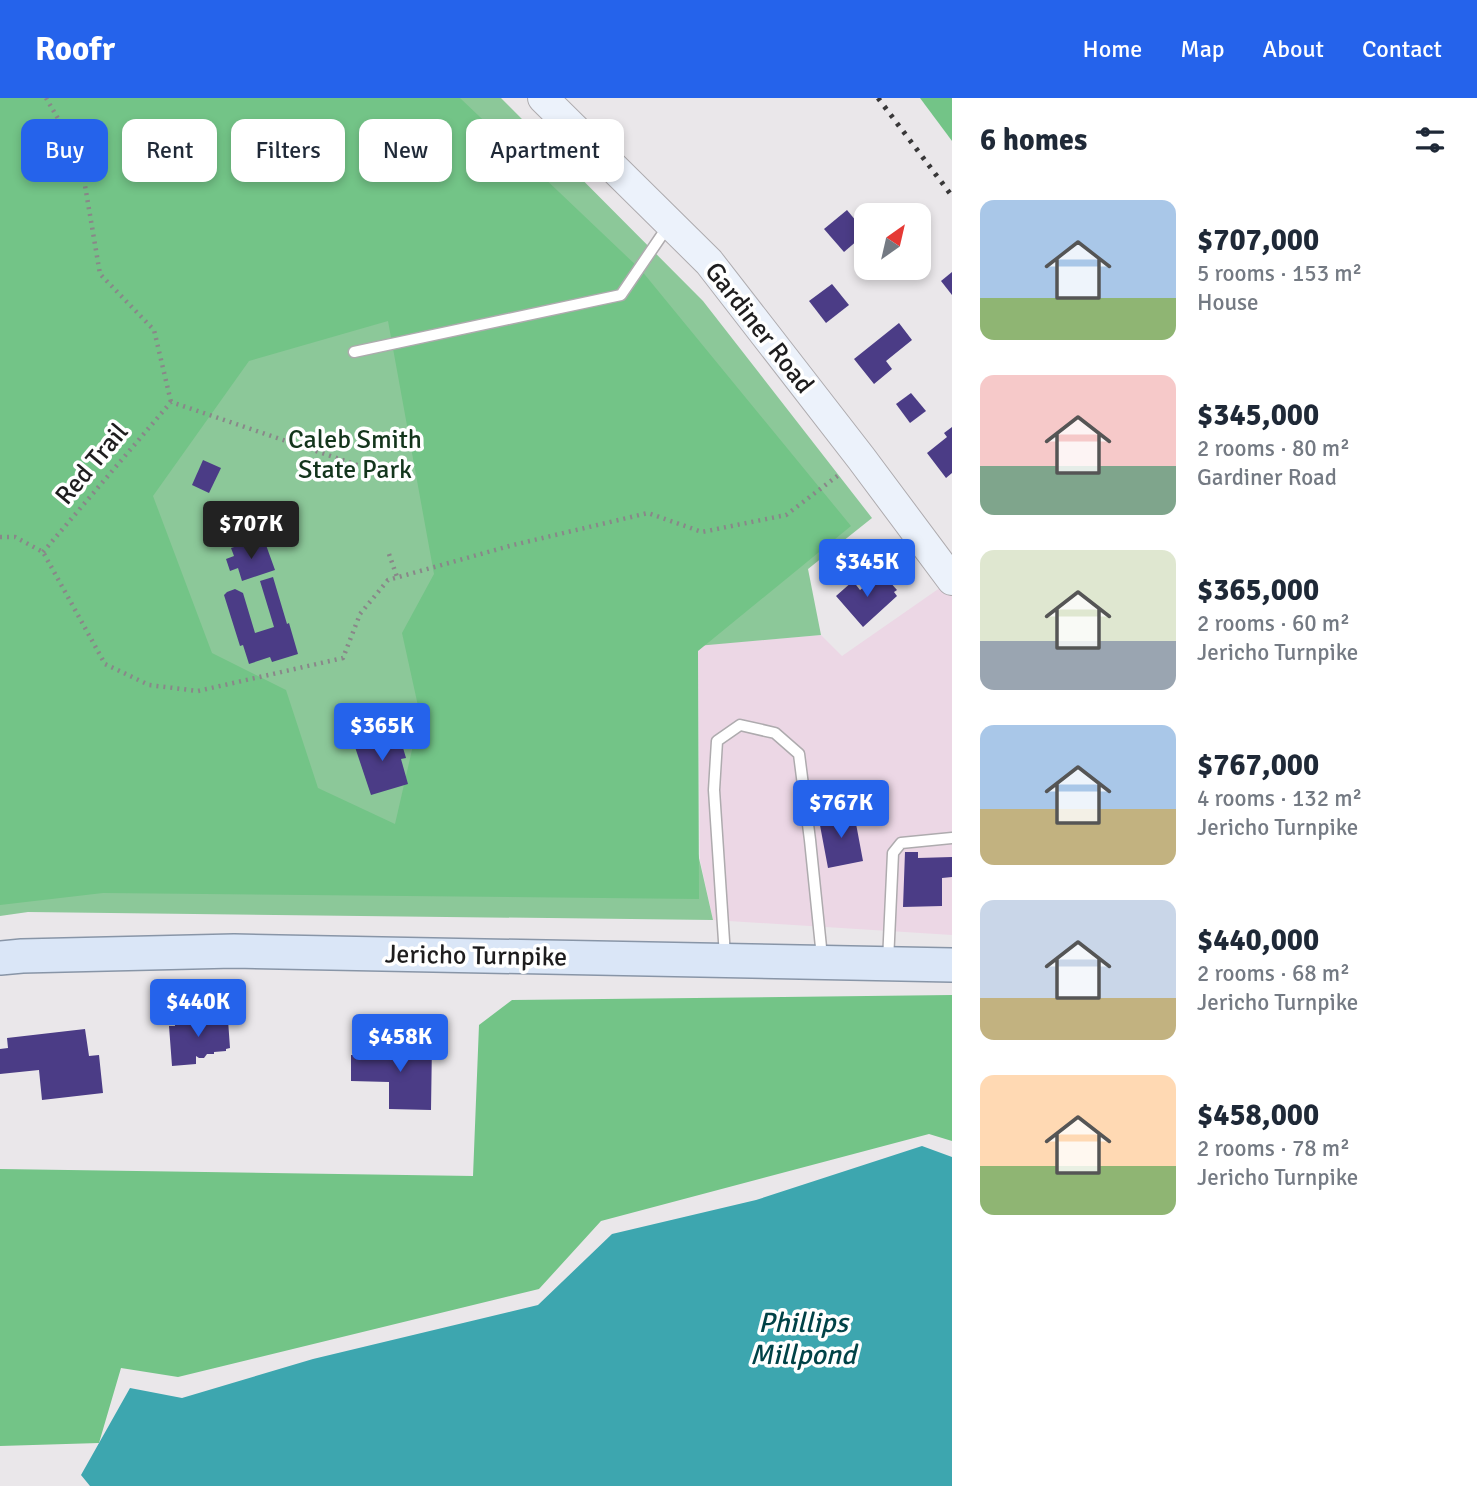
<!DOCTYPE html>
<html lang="en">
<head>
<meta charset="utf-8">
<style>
  body { margin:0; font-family:Signika,sans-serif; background:#f2f2f3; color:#1f2937; height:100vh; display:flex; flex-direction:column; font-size:26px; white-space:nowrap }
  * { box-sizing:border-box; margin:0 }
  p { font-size:23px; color:#747a83 }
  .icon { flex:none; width:38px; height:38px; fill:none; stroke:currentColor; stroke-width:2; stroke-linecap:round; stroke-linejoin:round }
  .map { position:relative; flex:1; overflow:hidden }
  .side { display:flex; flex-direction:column; background:#fff; width:525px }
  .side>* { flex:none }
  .banner { position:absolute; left:21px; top:21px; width:665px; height:63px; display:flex; gap:14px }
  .needle { width:46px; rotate:34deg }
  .tools { position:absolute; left:854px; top:105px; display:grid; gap:14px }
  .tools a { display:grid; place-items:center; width:77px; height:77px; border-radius:14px; background:#fff; box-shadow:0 4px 10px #0003; font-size:35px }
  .price { position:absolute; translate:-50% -60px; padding:0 16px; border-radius:7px; background:#2563eb; color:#fff; font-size:23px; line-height:46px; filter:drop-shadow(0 2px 4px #0008) }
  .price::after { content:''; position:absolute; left:50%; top:42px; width:21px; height:16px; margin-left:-10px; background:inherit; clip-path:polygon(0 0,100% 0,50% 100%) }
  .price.on { background:#222; color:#fff }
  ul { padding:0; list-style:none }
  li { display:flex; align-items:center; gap:21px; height:175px; padding:0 28px }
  li span { display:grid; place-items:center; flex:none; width:196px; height:140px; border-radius:14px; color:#555 }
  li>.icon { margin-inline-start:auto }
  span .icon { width:84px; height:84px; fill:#fffc; stroke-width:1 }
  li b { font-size:30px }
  h2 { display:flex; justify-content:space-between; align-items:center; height:84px; padding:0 28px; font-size:30px }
  .chip { padding:0 24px; border-radius:14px; background:#fff; box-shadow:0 4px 10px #0003; font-size:24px; line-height:63px }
  .chip.on { background:#2563eb; color:#fff }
  header { display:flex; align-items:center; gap:42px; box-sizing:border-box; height:98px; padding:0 35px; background:#2563eb; color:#fff }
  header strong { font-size:33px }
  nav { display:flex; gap:38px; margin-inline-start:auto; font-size:24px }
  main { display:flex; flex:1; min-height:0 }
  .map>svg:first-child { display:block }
  .commercial { fill:#ecd7e5 }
  .green { fill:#8cc899 }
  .forest { fill:#73c487; fill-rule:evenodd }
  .water { fill:#3da6af }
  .building { fill:#4b3c86 }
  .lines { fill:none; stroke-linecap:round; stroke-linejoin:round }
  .service-casing { stroke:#aeabae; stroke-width:13 }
  .secondary-casing { stroke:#aeabae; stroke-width:32 }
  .primary-casing { stroke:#8895a7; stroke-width:36 }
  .path { stroke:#898789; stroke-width:4.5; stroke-dasharray:2 5; stroke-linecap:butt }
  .service { stroke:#fff; stroke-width:10 }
  .secondary { stroke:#ecf2fb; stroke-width:30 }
  .primary { stroke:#dae6f7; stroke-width:33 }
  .rail { stroke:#383738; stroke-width:5; stroke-dasharray:3.5 7; stroke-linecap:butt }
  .labels { text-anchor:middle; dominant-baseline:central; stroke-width:7; stroke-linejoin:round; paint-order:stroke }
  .street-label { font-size:26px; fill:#1e1d1e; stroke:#fff }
  .park-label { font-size:26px; fill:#13351c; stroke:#fff }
  .water-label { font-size:28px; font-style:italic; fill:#004247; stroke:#fff }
</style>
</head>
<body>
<header>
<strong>Roofr</strong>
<nav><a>Home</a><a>Map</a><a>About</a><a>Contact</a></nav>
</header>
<main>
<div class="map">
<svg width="952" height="1388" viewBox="0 0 952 1388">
  <rect width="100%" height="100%" fill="#eae7ea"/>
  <path class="commercial" d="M944,487L952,497V837L713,822L700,762L698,553L702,547L821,537L842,558Z"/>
  <path class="green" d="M0,0H501L703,203L872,420L808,471L821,537L652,552L713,822L28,814L0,818Z"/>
  <g class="forest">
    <path d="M0,0H460L641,172L851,428L698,553L699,801L103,795L0,807ZM388,223L434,476L402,535L420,617L395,726L318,690L286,592L212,555L153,398L249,263Z"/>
    <path d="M920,0H952V43Z"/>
    <path d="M952,897V1043L929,1036L601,1123L539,1191L178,1279L121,1270L99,1345L0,1348V1071L473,1078L479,927L512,902Z"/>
  </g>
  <path class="water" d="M922,1048L952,1059V1388H90L81,1377L130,1290L182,1300L313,1261L538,1207L612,1136L756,1102Z"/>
  <g class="building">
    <path d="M847,112L866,135L844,154L824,131Z"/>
    <path d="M952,174V197L941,183Z"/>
    <path d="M832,186L849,207L826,225L809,203Z"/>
    <path d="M899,225L912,242L886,263L892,271L874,286L854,261Z"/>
    <path d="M911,295L926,313L910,325L896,306Z"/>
    <path d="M952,329V375L946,380L927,355L947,339L944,335Z"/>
    <path d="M203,362L221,370L209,395L192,387Z"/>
    <path d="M253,443L255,450L266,447L275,472L242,483L238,470L230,473L226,461L234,458L231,450Z"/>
    <path d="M878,477L886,485L889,483L897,492L894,494L897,498L863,529L836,498L853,483L860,492Z"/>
    <path d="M273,479L287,526L289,525L298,556L272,564L270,559L249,566L243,547L240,548L224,497L227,494L235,491L243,495L255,535L274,529L260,483Z"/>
    <path d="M392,635L395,645L401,643L406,660L401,661L408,686L371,697L354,646Z"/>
    <path d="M854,715L863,763L828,770L819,722Z"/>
    <path d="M905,754H918V760L952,759V779L942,780V808L903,809Z"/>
    <path d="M205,915L206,920H222V923L228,922L230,950L226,951V953L214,954V956H207L204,960H199L196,958V966L172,968L169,928H175V924H185V922H189L188,916Z"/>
    <path d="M85,931L89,958L99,957L103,995L42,1002L39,972L0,976V951L8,950L7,940Z"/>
    <path d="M390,945H432L431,1012L389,1011V984L351,983V957L390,958Z"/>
  </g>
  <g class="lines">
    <g class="service-casing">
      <g id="service">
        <path d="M354,254L621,197L668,128"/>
        <path d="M725,858L714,692L717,643L740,627L775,635L799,656L810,742L822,859"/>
        <path d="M888,863L893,755L901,745L952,740"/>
      </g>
    </g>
    <g class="secondary-casing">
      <path id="secondary" d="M543,0L709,164L861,360L952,482"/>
    </g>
    <g class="primary-casing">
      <path id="primary" d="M0,860L22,858L234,853L952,867"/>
    </g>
    <g class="path">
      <path d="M46,0L80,58L100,176L154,232L171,304"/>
      <path d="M0,439H15L43,454L105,566L149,587L198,593L343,560L360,516L388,482L513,447L648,415L702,434L786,417L840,376"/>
      <path d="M43,454L171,304L369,371"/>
      <path d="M389,456L397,479"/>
    </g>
    <use href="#service" class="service"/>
    <use href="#secondary" class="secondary"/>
    <use href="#primary" class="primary"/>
    <path class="rail" d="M878,0L952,98"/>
  </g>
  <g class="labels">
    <g class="street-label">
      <text transform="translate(759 230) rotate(52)">Gardiner Road</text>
      <text transform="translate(92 366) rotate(-50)">Red Trail</text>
      <text transform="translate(476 858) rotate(1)">Jericho Turnpike</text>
    </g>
    <g class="park-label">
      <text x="355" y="342">Caleb Smith<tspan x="355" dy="30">State Park</tspan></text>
    </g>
    <g class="water-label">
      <text x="803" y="1225">Phillips<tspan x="803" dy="32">Millpond</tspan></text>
    </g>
  </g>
</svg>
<div class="tools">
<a><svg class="needle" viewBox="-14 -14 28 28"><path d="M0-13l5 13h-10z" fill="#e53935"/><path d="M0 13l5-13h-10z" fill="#747a83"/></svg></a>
</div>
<b class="price on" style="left:251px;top:463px">$707K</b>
<b class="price" style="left:867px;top:501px">$345K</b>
<b class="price" style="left:382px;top:665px">$365K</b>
<b class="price" style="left:841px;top:742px">$767K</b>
<b class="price" style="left:198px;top:941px">$440K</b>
<b class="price" style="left:400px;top:976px">$458K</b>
<div class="banner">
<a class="chip on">Buy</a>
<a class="chip">Rent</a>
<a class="chip">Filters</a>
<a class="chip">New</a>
<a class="chip">Apartment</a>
</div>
</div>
<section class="side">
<h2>6 homes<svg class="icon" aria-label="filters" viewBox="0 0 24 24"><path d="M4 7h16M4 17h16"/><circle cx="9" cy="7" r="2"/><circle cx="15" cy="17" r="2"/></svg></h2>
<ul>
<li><span style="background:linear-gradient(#a9c7e8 70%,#8fb573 0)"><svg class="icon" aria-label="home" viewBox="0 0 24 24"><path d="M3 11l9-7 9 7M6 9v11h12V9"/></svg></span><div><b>$707,000</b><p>5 rooms · 153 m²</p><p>House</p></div></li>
<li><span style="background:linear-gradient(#f6c9c9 65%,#7fa58c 0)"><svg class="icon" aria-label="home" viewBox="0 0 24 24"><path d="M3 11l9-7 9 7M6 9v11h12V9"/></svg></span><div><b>$345,000</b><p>2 rooms · 80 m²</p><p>Gardiner Road</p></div></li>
<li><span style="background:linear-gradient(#dfe7d0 65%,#9aa5b1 0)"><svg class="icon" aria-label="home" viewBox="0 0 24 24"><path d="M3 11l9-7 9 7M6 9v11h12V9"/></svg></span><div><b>$365,000</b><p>2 rooms · 60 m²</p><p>Jericho Turnpike</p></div></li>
<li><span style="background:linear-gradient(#a9c7e8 60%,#c2b280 0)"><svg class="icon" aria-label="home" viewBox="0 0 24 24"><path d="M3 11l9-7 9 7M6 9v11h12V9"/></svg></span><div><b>$767,000</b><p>4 rooms · 132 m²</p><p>Jericho Turnpike</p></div></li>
<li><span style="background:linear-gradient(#c9d6e8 70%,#c2b280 0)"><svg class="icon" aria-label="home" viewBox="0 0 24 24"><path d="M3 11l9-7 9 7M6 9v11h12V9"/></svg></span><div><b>$440,000</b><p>2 rooms · 68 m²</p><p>Jericho Turnpike</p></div></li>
<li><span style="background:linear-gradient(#ffd9b3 65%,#8fb573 0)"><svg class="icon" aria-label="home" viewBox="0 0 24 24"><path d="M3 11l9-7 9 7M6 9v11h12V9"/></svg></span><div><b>$458,000</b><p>2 rooms · 78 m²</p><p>Jericho Turnpike</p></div></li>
</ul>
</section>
</main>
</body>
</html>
